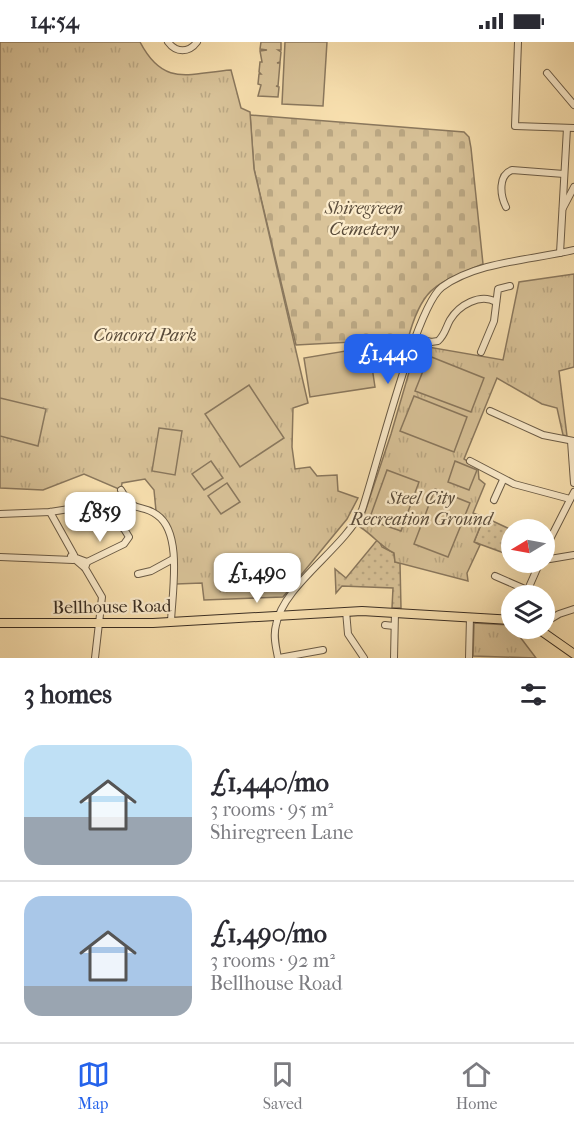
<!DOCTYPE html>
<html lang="en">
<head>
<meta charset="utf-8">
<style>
  body { margin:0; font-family:"IM FELL French Canon",serif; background:#f2f2f3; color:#2b2b33; height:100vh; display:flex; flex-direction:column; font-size:22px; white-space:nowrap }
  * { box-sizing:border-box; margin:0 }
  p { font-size:20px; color:#7c7c81 }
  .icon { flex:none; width:33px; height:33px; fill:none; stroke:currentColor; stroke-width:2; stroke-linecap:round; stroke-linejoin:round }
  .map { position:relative; height:616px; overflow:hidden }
  .side { display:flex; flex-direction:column; background:#fff; flex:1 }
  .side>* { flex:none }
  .needle { width:39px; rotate:260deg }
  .controls { position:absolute; left:501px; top:477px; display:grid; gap:12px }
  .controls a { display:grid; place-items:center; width:54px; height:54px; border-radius:50%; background:#fff; box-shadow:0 6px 24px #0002; font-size:30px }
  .price { position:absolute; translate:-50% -51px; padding:0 14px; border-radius:12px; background:#fff; color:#222; font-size:20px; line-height:39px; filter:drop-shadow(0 2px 3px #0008) }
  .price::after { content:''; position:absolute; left:50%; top:36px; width:18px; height:14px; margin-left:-9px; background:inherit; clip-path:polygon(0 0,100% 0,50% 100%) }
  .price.active { background:#2563eb; color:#fff }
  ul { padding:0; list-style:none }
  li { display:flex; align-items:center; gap:18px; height:150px; padding:0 24px }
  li+li { border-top:2px solid #e1e1e2 }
  li span { display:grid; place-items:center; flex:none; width:168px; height:120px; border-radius:18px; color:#555 }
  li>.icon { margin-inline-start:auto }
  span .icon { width:72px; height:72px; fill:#fffc; stroke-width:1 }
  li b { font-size:26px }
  h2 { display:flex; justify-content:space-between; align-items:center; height:72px; padding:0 24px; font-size:26px }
  .status { display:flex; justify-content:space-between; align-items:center; height:42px; padding:0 30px; background:#fff; direction:ltr }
  .status svg { height:16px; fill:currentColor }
  .tab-bar { display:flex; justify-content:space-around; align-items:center; height:84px; border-top:2px solid #e1e1e2; background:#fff; font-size:16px; color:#7c7c81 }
  .tab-bar a { display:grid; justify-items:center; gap:3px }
  .tab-bar .active { color:#2563eb }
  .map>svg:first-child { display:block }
  .grass { fill:url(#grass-dots); stroke:#8a785e; stroke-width:1.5 }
  .cemetery { fill:url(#cemetery-stones); stroke:#8a785e; stroke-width:1.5 }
  .park { fill:url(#park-tufts); stroke:#8a785e; stroke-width:1.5 }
  .garden { fill:#d9c399; stroke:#8a785e; stroke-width:1.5 }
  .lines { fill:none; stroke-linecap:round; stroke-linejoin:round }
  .minor-casing { stroke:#6a5b46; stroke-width:8 }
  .major-casing { stroke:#3a2e23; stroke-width:10 }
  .minor { stroke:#fceccc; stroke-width:6 }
  .major { stroke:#fae2b1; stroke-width:8 }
  .labels { text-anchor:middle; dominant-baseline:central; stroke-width:4.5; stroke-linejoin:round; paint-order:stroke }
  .park-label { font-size:18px; font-style:italic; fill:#5a4c3b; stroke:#fceccc }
  .street-label { font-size:18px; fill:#3a2e23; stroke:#fceccc }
</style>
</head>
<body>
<div class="status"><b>14:54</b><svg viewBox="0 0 49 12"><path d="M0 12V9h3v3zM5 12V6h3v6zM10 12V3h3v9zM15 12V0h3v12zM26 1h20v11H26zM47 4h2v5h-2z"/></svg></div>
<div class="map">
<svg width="574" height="616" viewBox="0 0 574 616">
  <defs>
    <pattern id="grass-dots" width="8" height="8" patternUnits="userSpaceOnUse" patternTransform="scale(1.5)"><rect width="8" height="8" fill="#d9c399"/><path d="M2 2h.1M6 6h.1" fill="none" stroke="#bba884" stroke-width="1.8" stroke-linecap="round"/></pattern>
    <pattern id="cemetery-stones" width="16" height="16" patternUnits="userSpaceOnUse" patternTransform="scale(1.5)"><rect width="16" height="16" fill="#d9c399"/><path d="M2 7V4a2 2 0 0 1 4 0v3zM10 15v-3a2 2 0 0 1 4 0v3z" fill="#bba884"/></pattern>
    <pattern id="park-tufts" width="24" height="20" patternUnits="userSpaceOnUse" patternTransform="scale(1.5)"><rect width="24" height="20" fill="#d9c399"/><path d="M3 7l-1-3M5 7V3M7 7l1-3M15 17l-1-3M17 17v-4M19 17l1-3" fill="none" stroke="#bba884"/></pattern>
  </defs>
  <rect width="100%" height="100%" fill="#fae2b1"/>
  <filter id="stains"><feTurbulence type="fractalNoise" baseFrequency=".00333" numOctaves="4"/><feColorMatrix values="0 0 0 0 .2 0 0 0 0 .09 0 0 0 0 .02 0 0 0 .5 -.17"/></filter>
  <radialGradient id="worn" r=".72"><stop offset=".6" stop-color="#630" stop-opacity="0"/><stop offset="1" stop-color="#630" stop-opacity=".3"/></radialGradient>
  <g class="grass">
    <path d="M484,475L512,488L504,511L474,500Z"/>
    <path d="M378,497L382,505L394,511L395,520L400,521L401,566H392L393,546L342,544L336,551L335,527L346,536Z"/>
  </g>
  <path class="cemetery" d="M250,73L464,90L469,95L471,106L483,222C436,242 422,244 408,297L296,303L254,127Z"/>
  <g class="park">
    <path d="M0,0H140C164,46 189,31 231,28L241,66L250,70L254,127L308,361L293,366L292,405L295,427L310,425L317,434L337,433L338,449L358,456L347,477L283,555L204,558L202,541L176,542C175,511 180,492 156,469L154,448L145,437L122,441L121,448L84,432L43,448L0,446Z"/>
    <path d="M574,232V325L559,329L567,394L563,393L557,366L542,362L497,336L464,417L478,426L479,437L485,442L473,471L484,475L474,500L480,503L467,531L468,539L395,520L394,511C381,505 373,493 360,485L391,392L417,303L503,318L519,240Z"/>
    <path d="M474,581L511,583L536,616L473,614Z"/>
  </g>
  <g class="garden">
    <path d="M261,0H281V8H278L281,10L280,20L277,21H280L278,44H276L279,45L278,55L258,54L261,43L258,42L259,32H261L259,30L260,20H262L260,9L267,8L260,7Z"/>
    <path d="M285,0H327L323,64L282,62Z"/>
    <path d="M369,305L375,345L310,355L304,316Z"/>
    <path d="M429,314L484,336L471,370L415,349Z"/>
    <path d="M249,343L284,396L240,425L205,372Z"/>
    <path d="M414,354L467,375L454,410L400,389Z"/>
    <path d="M0,356L46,367L38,404L0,394Z"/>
    <path d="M159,386L182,389L175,433L152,429Z"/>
    <path d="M211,419L223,436L204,448L192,432Z"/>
    <path d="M455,419L477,428L469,448L448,440Z"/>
    <path d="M387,428L419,440L401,489L369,478Z"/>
    <path d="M227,441L240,460L221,472L208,454Z"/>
    <path d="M435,447L470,461L448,515L414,502Z"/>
  </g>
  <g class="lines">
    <g class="minor-casing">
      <g id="minor">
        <path d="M168,0C176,11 189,11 197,0"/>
        <path d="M518,0L515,84L574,86"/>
        <path d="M547,31L574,63"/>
        <path d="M506,165C500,153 498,133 512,128L564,132"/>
        <path d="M563,166L574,145"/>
        <path d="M560,211L567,86"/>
        <path d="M415,296L431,300L438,299C445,293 446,285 450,278C459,263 480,251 496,260"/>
        <path d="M481,310L494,279L498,247L510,244"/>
        <path d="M490,369L543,393L574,399"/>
        <path d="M571,399L574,441"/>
        <path d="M470,419L514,442L570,457"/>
        <path d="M121,448C136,474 139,460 157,473C183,491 172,551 171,580"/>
        <path d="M494,458L503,438"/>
        <path d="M50,470L74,513"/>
        <path d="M0,472L50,470L88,464L124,487L129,495L124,502L87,520"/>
        <path d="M544,509L574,450"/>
        <path d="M0,515L73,518"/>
        <path d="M544,518L574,513"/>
        <path d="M85,526L87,520L71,514L85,526L102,555L95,616"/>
        <path d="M138,532L151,529L173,517"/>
        <path d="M495,534L527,548"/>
        <path d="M525,554L540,520"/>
        <path d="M346,569L348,592L364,616"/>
        <path d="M544,581L559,572L574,567"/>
        <path d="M385,583L394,584"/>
        <path d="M278,616C276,605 273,594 276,583C283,543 344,507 362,468C376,427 416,264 442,245C478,219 533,218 574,208"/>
        <path d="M279,616L323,608"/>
        <path d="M394,616L395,570"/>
        <path d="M469,616L470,575"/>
      </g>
    </g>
    <g class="major-casing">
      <g id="major">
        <path d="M0,581H153L362,569L512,578"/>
        <path d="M537,586L574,612"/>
      </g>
    </g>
    <use href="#minor" class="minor"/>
    <use href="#major" class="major"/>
  </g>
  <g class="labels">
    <g class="park-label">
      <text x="364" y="166">Shiregreen<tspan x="364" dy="21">Cemetery</tspan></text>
      <text x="145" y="293">Concord Park</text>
      <text x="421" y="456">Steel City<tspan x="421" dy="21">Recreation Ground</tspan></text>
    </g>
    <g class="street-label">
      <text transform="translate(112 565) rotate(-1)">Bellhouse Road</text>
    </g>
  </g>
  <rect width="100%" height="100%" filter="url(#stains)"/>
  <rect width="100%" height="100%" fill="url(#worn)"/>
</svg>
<div class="controls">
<a><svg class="needle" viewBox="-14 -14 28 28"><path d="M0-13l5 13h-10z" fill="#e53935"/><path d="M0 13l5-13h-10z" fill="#7c7c81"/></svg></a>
<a><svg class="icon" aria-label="layers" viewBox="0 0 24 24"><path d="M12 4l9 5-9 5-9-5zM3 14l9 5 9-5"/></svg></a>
</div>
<b class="price active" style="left:388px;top:343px">£1,440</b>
<b class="price" style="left:100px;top:501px">£859</b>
<b class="price" style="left:257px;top:562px">£1,490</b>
</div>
<section class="side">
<h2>3 homes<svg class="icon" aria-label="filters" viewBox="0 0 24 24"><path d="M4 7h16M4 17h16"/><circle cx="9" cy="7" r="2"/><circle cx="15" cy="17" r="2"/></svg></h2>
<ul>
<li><span style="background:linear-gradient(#bfe0f5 60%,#9aa5b1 0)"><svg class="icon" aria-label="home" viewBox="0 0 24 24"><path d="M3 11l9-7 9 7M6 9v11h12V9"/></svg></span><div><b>£1,440/mo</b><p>3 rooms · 95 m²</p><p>Shiregreen Lane</p></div></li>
<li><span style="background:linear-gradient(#a9c7e8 75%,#9aa5b1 0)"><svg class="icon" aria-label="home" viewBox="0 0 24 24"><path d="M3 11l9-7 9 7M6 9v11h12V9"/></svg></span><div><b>£1,490/mo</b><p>3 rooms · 92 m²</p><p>Bellhouse Road</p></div></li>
</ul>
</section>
<nav class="tab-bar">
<a class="active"><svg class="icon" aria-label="map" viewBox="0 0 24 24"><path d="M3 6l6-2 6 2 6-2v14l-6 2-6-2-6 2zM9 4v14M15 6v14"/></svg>Map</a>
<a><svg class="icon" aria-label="saved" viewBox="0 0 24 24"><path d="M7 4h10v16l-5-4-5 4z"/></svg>Saved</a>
<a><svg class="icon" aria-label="home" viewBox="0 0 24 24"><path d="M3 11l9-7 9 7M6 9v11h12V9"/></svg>Home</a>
</nav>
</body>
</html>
